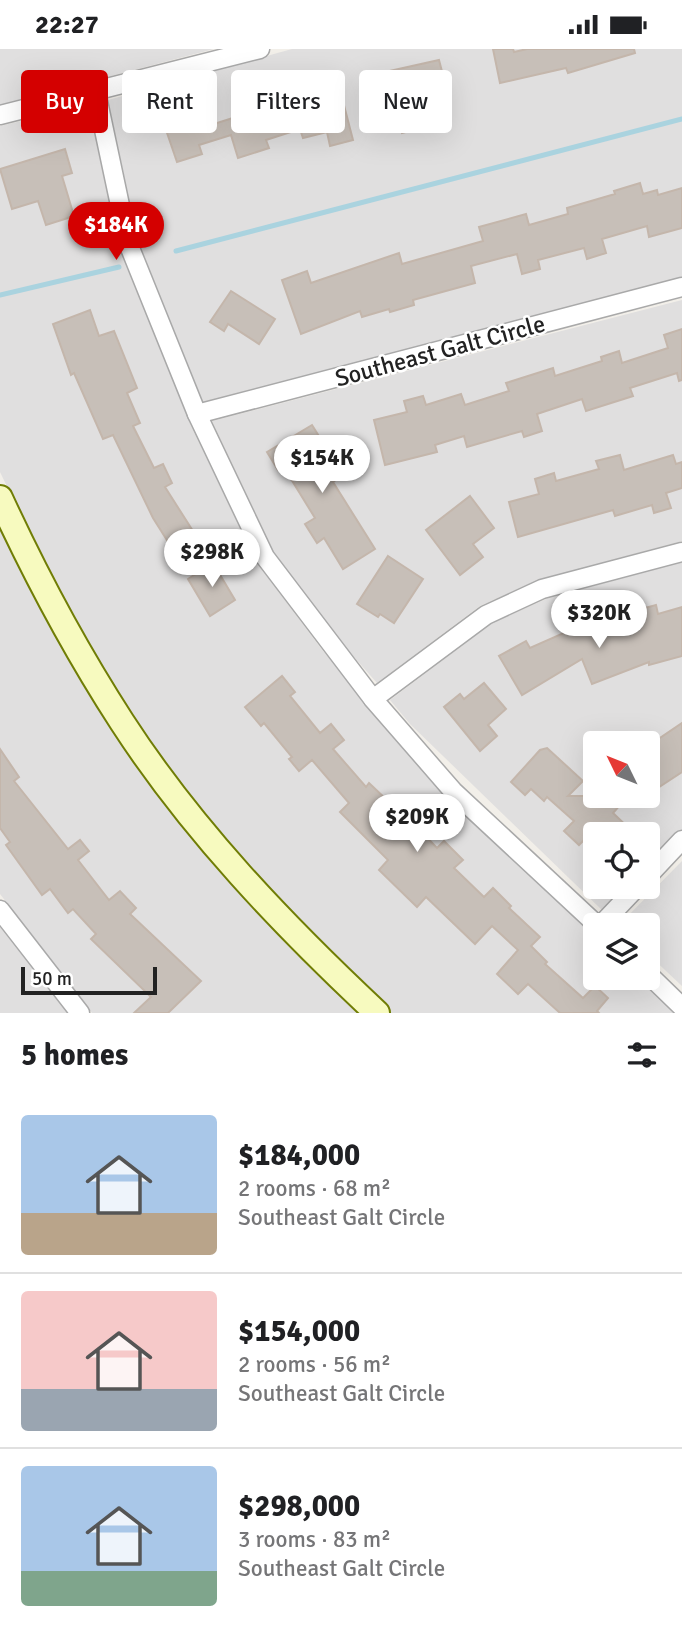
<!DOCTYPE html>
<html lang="en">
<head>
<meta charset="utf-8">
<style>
  body { margin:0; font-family:Signika,sans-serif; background:#f2f2f2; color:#202124; height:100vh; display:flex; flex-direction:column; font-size:26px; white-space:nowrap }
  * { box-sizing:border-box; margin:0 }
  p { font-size:23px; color:#757577 }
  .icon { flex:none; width:38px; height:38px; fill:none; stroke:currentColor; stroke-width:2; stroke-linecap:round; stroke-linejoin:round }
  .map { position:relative; height:964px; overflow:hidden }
  .panel { display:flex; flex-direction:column; background:#fff; flex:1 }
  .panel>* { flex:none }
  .banner { position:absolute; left:21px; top:21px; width:640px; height:63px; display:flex; gap:14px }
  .needle { width:46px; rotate:313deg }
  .fabs { position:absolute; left:583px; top:682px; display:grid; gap:14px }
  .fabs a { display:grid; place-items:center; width:77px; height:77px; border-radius:7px; background:#fff; box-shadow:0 7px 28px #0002; font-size:35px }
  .scale { position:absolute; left:21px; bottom:18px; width:136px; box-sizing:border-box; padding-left:7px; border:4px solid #222; border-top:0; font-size:19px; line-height:24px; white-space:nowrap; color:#222; -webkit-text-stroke:5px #fff; paint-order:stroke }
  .price { position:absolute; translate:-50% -60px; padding:0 16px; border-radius:24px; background:#fff; color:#222; font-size:23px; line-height:46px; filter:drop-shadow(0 2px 4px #0008) }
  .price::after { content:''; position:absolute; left:50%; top:42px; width:21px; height:16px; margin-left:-10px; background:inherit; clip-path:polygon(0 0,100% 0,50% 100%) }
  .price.current { background:#d40000; color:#fff }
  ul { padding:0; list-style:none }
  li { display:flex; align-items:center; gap:21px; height:175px; padding:0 21px }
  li+li { border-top:2px solid #e0e0e0 }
  li span { display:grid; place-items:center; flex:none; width:196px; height:140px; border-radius:7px; color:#555 }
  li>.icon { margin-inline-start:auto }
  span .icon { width:84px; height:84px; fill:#fffc; stroke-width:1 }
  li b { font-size:30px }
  h2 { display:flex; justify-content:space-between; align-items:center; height:84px; padding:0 21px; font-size:30px }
  .pill { padding:0 24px; border-radius:7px; background:#fff; box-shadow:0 7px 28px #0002; font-size:24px; line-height:63px }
  .pill.current { background:#d40000; color:#fff }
  .status { display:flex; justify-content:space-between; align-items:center; height:49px; padding:0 35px; background:#fff; direction:ltr }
  .status svg { height:19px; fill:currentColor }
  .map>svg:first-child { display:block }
  .residential { fill:#e0dfdf; fill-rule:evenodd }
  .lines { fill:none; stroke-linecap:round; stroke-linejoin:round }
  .stream { stroke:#aad3df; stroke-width:5 }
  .building { fill:#c7bfb8; stroke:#c4b6ab; stroke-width:2 }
  .street-casing { stroke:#a9a9a9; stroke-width:21 }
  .secondary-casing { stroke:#707d05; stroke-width:28 }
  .street { stroke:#fff; stroke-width:18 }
  .secondary { stroke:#f7fabf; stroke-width:24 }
  .labels { text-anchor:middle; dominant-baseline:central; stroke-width:5; stroke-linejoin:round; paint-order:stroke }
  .street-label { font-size:24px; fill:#222; stroke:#fff }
</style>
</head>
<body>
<div class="status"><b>22:27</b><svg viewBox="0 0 49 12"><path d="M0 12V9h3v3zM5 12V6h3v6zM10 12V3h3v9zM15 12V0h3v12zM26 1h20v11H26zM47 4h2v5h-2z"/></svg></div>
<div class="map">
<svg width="682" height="964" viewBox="0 0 682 964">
  <rect width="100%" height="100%" fill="#f2efe9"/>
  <g class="residential">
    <path d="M0,0H214L0,56Z"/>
    <path d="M292,0H682V229L203,353L138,192L108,51Z"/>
    <path d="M89,56L119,196L191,377L257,514L323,602L369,654L595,881V929H646L682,964H391L262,837L184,742L131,668L63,553L0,423V77Z"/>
    <path d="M682,251V492L538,531L480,557L377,634L339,591L274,504L212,372Z"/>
    <path d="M0,471L114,677L363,964H92L0,845Z"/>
    <path d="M682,513V782L648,817V786H595V838H626L603,862L410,675L390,651L492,574L546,550ZM595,695H648V747H595Z"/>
    <path d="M682,812V937L648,905V877H618Z"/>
    <path d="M0,877L68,964H0Z"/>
  </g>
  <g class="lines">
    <g class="stream">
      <path d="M176,202L682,70"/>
      <path d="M0,246L119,218"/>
    </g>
  </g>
  <g class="building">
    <path d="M493,0H513L514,3L527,0H634L635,4L568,24L566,19L500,34Z"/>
    <path d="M439,11L450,53L424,60L428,77L402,84L385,23Z"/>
    <path d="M339,37L353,91L330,97L327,83L303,89L300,80L266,91L269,99L238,109L231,86L199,96L202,105L177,113L165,78L210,64L214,75L277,55L278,59L321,48L319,42Z"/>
    <path d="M65,100L72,124L62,127L74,167L46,176L38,152L12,160L0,120Z"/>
    <path d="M640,134L643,145L657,141L658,146L682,139V179L649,188L647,177L602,190L606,204L587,210L584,199L538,211L540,220L522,225L517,205L471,217L475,234L413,251L414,256L390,263L389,260L362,268L360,262L301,285L282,231L307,222L311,234L399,204L402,215L483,192L479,178L526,165L529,176L568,165L567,159L615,145L614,142Z"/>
    <path d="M231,242L275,270L259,295L228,275L224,282L210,273Z"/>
    <path d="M90,261L99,287L114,282L137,339L127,344L140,374L133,377L154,419L163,415L172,434L165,438L198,490L175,504L153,469L113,386L103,390L74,324L71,326L53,275Z"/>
    <path d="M682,280V331L679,332L677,324L630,339L633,347L586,362L582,350L537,365L542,382L524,388L522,382L467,398L464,387L435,396L437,403L385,416L374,371L407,363L404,352L423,347L426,356L461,345L465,356L509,342L506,334L553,319L555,327L602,312L601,308L619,302L622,314L668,299L664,286Z"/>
    <path d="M312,376L343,426L333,433L375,500L343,520L324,489L317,494L305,475L315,469L283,417L278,421L267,403Z"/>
    <path d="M620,406L624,421L673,406L676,415L682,413V439L666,444L671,459L654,464L652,456L615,467L613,461L518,488L509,453L539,445L535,430L554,424L556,432L599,420L596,412Z"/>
    <path d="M470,447L494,479L473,495L483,508L460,526L426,481Z"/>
    <path d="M388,507L423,530L394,574L380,565L378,568L357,555Z"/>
    <path d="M213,514L235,551L210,567L188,530Z"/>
    <path d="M656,556L658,565L682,558V607L649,616V613L592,635L582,610L522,646L499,607L526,592L530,599L593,571L599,589L638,575L634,562Z"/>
    <path d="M282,627L295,643L290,647L320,684L331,675L344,691L333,700L366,738L369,734L389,753L391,751L437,799L444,792L463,811L454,819L484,848L493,839L511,857L509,859L540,888L531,897L547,913L545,915L583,949L595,937L608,949L597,962L599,964H560L528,935L518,945L497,925L518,901L492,877L475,895L426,848L417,858L379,821L388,811L340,763L349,754L312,711L299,722L289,710L292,708L264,674L261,677L245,658Z"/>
    <path d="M484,634L506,660L488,676L497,687L480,702L444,658L460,645L464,650Z"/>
    <path d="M682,674V723L656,740L648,727V697Z"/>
    <path d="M547,699L583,732L568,747H628L613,764L636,786H589L579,796L564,782L574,772L547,748L544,752L531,740L525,746L511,733L540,701Z"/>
    <path d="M0,700L19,728L14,732L68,800L80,791L89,802L78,811L109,851L120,842L136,859L130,865L201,932L168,964H134L151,948L91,890L96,885L73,860L68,864L50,840L42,846L6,796L10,793L0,779Z"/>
  </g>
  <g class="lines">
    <g class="street-casing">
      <g id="street">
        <path d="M96,43L128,194L197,365L265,508L373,650L453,742L598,877"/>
        <path d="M0,66L260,0"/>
        <path d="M197,365L682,238"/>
        <path d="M373,650L486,566L542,540L682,503"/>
        <path d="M648,827L682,791"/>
        <path d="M0,861L80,964"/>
        <path d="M600,877L637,838"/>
        <path d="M648,925L682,958"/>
      </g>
    </g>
    <g class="secondary-casing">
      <path id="secondary" d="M0,449C35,525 76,602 122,673C192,781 283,876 377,964"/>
    </g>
    <use href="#street" class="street"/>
    <use href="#secondary" class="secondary"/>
  </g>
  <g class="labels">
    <g class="street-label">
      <text transform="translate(440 302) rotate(-15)">Southeast Galt Circle</text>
    </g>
  </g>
</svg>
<div class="fabs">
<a><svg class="needle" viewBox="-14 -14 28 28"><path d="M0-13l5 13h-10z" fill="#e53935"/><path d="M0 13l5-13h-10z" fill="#757577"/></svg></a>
<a><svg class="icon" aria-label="locate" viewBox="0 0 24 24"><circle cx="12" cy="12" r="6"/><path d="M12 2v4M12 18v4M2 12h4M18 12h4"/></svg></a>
<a><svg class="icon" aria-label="layers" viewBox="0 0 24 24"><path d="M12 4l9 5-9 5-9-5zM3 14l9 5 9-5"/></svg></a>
</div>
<div class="scale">50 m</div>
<b class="price current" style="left:116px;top:213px">$184K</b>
<b class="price" style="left:322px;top:446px">$154K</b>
<b class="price" style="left:212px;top:540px">$298K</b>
<b class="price" style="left:599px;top:601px">$320K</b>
<b class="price" style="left:417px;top:805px">$209K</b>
<div class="banner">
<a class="pill current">Buy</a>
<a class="pill">Rent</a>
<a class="pill">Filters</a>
<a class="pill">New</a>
</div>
</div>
<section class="panel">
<h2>5 homes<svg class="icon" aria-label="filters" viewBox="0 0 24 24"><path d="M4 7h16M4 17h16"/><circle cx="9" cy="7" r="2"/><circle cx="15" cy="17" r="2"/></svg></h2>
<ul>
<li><span style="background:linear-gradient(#a9c7e8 70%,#b9a48a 0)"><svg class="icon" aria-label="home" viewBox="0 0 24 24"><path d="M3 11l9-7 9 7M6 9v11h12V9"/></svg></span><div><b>$184,000</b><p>2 rooms · 68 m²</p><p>Southeast Galt Circle</p></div></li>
<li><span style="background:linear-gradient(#f6c9c9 70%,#9aa5b1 0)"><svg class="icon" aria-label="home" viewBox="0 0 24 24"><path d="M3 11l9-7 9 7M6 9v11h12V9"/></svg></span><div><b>$154,000</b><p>2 rooms · 56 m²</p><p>Southeast Galt Circle</p></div></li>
<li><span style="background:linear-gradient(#a9c7e8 75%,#7fa58c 0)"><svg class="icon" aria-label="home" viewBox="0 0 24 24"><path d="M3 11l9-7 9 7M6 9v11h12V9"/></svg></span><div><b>$298,000</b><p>3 rooms · 83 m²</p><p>Southeast Galt Circle</p></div></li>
</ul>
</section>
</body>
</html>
